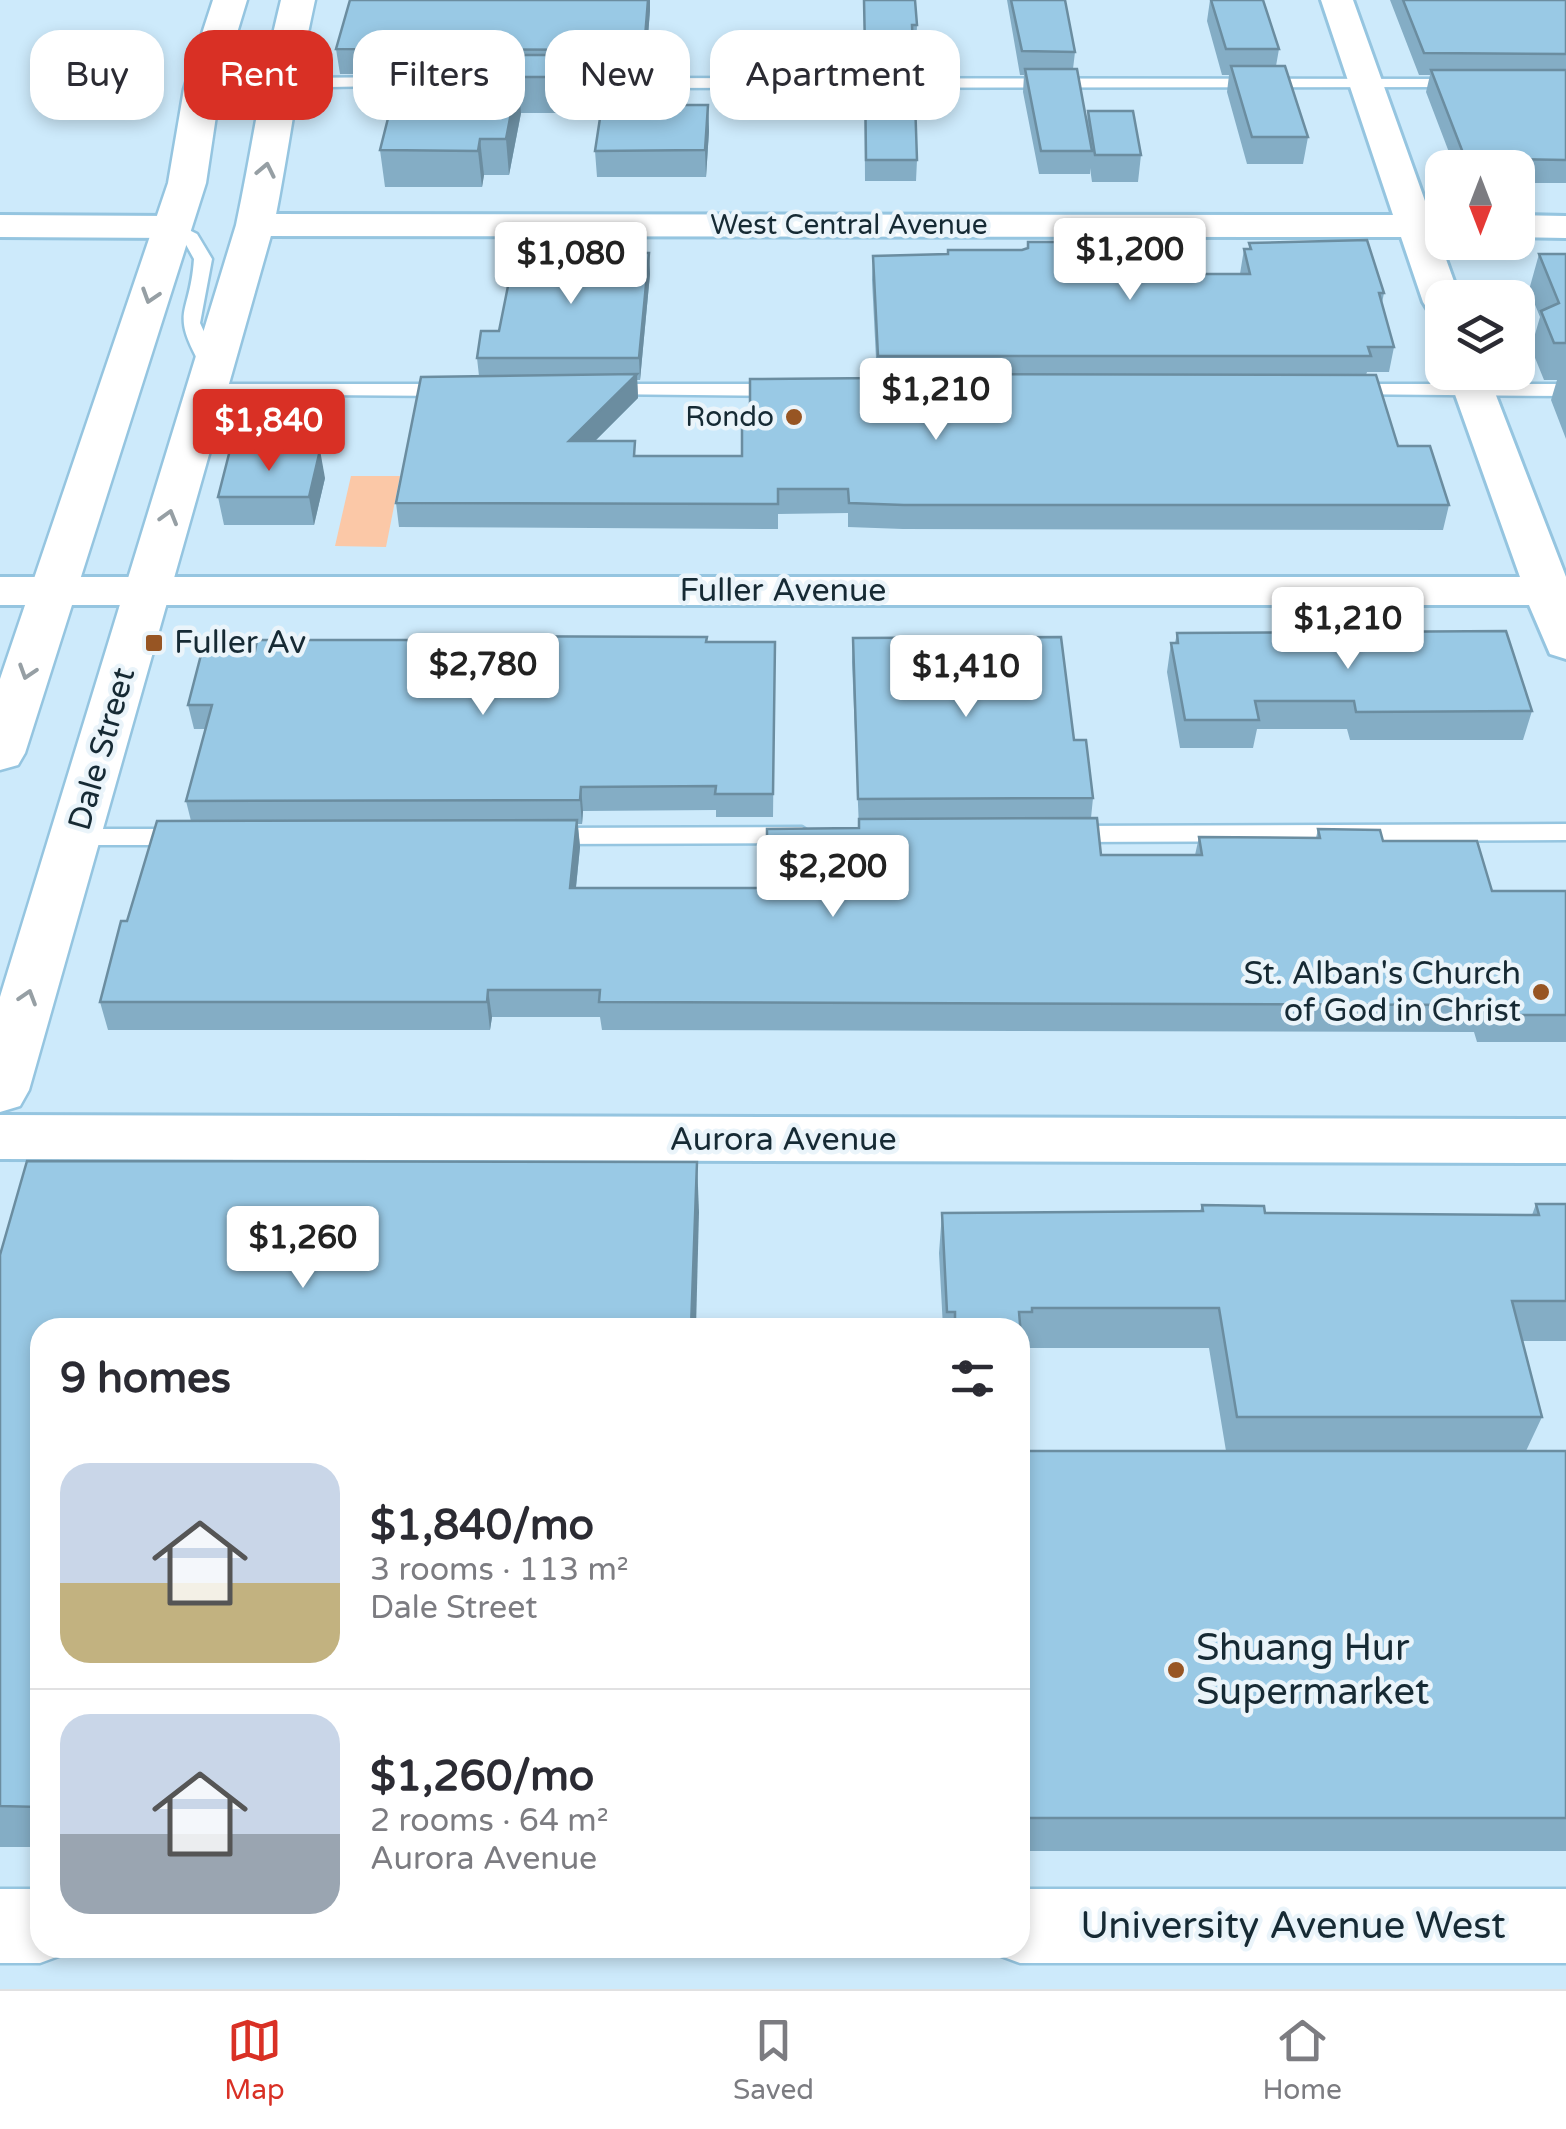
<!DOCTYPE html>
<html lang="en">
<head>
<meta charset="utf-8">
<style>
  body { margin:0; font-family:"Varela Round",sans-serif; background:#f7f7f7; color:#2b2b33; height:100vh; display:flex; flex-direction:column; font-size:38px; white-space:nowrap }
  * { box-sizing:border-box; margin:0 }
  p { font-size:32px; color:#7c7c81 }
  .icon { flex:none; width:55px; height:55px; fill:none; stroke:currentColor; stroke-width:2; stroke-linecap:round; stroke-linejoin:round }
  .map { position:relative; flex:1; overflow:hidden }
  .panel { position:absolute; left:30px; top:1318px; width:1000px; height:640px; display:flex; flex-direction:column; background:#fff; border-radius:30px; box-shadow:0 5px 15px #0003 }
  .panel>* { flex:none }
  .hud { position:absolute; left:30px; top:30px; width:1000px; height:90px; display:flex; gap:20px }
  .needle { width:65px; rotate:180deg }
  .buttons { position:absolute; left:1425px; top:150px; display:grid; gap:20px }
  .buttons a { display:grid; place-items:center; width:110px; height:110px; border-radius:20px; background:#fff; box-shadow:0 5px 15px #0003; font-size:50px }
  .price { position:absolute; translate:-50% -85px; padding:0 22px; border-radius:10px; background:#fff; color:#222; font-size:32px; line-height:65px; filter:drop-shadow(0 2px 5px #0008) }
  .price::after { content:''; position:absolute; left:50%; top:60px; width:30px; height:22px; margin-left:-15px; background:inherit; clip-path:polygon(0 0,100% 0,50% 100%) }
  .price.active { background:#d93025; color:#fff }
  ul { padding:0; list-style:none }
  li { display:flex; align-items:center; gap:30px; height:250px; padding:0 30px }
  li+li { border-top:2px solid #e1e1e2 }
  li span { display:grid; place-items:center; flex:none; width:280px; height:200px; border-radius:30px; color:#555 }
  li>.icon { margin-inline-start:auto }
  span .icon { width:120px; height:120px; fill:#fffc; stroke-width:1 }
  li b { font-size:42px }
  h2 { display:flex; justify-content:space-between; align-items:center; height:120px; padding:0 30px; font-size:42px }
  .tag { padding:0 35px; border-radius:30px; background:#fff; box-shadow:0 5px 15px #0003; font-size:35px; line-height:90px }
  .tag.active { background:#d93025; color:#fff }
  .menu { display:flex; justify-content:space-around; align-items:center; height:140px; border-top:2px solid #e1e1e2; background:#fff; font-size:28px; color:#7c7c81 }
  .menu a { display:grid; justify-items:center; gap:5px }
  .menu .active { color:#d93025 }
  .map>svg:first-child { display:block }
  .green { fill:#fbc8a7 }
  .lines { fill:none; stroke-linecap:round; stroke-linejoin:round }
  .service-casing { stroke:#95c5e0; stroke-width:5 }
  .minor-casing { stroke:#95c5e0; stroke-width:6 }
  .secondary-casing { stroke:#95c5e0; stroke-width:5 }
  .service { fill:#fff; fill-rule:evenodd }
  .minor { fill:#fff; fill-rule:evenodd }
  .secondary { fill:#fff; fill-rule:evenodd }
  .wall { fill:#84adc5; fill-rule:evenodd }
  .shaded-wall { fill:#6b8da0 }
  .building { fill:#99c9e5; stroke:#6b8da0; stroke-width:2.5 }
  .oneway { stroke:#969fa4 }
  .poi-dot { fill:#975523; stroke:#eaf4fa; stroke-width:4 }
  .labels { text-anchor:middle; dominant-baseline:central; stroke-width:9; stroke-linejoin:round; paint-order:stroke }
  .far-street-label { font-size:28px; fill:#162a34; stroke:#eaf4fa }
  .far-poi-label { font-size:28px; fill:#162a34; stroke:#eaf4fa; text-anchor:end }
  .street-label { font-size:32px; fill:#162a34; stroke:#eaf4fa }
  .poi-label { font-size:32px; fill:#162a34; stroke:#eaf4fa; text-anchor:start }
  .near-poi-label { font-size:38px; fill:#162a34; stroke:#eaf4fa; text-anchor:start }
  .near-street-label { font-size:38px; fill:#162a34; stroke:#eaf4fa }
</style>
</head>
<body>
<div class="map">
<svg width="1566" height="1989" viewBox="0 0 1566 1989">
  <rect width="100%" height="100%" fill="#cdeafb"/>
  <path class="green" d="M351,476H400L386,547L335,546Z"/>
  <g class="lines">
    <g class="service-casing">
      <g id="service">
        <path d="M428,77L434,79V85L278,88L270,83L278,78Z"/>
        <path d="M1458,79L1464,81V87L613,88L605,83L613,78Z"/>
        <path d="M173,222L197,234L212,259L200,323L220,367L218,371H204C168,309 190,318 194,259L184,241L164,227Z"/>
        <path d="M205,384H451L461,390L451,396L198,394L195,390Z"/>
        <path d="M606,384H781L791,390L781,396L599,394V386Z"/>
        <path d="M1346,384H1566V396L1339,394L1336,390Z"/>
        <path d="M1566,824V840L1067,842L1055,834L1067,826Z"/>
        <path d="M802,827L814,835L802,843L547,844L535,836L547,828Z"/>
        <path d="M77,829H182L194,837L182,845H77L65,837Z"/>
      </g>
    </g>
    <g class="minor-casing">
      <g id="minor">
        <path d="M1321,0H1353L1430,215H1442V237H1438L1460,298H1442V313L1428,310L1423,302L1401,237L255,236L242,233L237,225L242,217L255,214L1393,215Z"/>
        <path d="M0,215L173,216L186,219L191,227L186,235L173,238L0,237Z"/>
        <path d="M1518,215L1566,216V238L1518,237Z"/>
        <path d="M1447,372H1487L1566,577V659L1550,654L1529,605H0V577H1520Z"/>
        <path d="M0,1115L1566,1119V1163L0,1159Z"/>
      </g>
    </g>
    <g class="secondary-casing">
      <g id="secondary">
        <path d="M213,0H247L220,89L206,183L25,753L18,765L0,770V679L168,183L184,89Z"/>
        <path d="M281,0H315C298,75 289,150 274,225L29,1090L20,1106L0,1112V997L236,225C252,150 262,75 281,0Z"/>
        <path d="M0,1889H40V1948H69L67,1953L40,1963H0Z"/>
        <path d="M1020,1889H1566V1963H1020L993,1953L991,1948H1020Z"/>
      </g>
    </g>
    <use href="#service" class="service"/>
    <use href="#minor" class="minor"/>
    <use href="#secondary" class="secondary"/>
  </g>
  <g class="wall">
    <path d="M864,0L917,25L916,51H913L912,70L917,160L916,181H865Z"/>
    <path d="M1007,0H1065L1075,52L1073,69L1087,121L1088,111L1141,155L1138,182H1092L1090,168V174H1039L1023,92L1024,75H1020Z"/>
    <path d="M1210,0H1263L1279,49L1276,66L1308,137L1303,164H1247L1227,92L1229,75H1222L1207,21Z"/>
    <path d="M1390,0H1566V183H1518V168H1455L1426,92L1430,75H1419Z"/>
    <path d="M650,10L645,75H643L642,105H708L709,131L706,177H597L595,151L601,113H521L509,175H484L482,187H385L380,150L399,74H340L336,49Z"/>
    <path d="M1028,242L1156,274H1240L1244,249H1249V243L1384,293L1382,303L1394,347L1389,372H1367L1366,375L1398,446L1449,505L1443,530L903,529L848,527V513L778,514V529L399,527L396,503L479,376L477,358L499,331L649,253L650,274L640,380H637L638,398L595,441L636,456H742L750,419L877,378L872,280L873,256L947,254L1022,250L1027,248Z"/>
    <path d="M1539,254H1566V439L1551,400L1557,380H1544L1531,348L1540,317L1529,290Z"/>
    <path d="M325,478L314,525H224L218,497Z"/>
    <path d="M1177,633L1532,711L1523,740H1350L1347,729H1257L1253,748H1180L1167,672L1171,643H1175Z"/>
    <path d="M853,638L1074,740L1093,798L1091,818L1101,855H1195L1199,837L1316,838L1318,829L1383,841L1492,891H1566V1042H1477L1474,1032L602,1030L600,1017H492L490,1030H108L100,1002L127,921L191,821L186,801L205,729H194L188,705L255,651L775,642L773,817H716V810L583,811L582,824H578L580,847L576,888H767L859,828L852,662Z"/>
    <path d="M1536,1204H1566V1341H1523L1542,1417L1526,1451H1566V1851H1020V1328H943L939,1253L942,1213L1200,1211L1202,1205L1265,1213L1532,1215ZM1027,1348H1209L1226,1451H1026L1023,1449L1022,1352H1026Z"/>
    <path d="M699,1212L40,1328V1847H0V1255Z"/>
  </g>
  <g class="shaded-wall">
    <path d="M648,0H650V10L645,75L644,50Z"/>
    <path d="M642,55L644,91L642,113L640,77Z"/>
    <path d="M518,77L521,113L509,175L506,139Z"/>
    <path d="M708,105L709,131L706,177L705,150Z"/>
    <path d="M480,139L484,175L482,187L478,151Z"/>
    <path d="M649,253L650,274L640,380L639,358Z"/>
    <path d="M637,374L638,398L571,465L569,441Z"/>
    <path d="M320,450L325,478L314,525L309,497Z"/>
    <path d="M581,787L583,811L582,824L580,800Z"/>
    <path d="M577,820L580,847L573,915L570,888Z"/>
    <path d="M488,990L492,1017L490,1030L487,1002Z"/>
    <path d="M697,1162L699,1212L696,1328H691Z"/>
    <path d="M1028,1418L1022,1456V1421Z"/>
  </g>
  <g class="building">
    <path d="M350,0H648L644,50L336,49Z"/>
    <path d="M864,0H915L917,25H912L913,49H865Z"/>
    <path d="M1011,0H1065L1075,52L1022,51Z"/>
    <path d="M1211,0H1263L1279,49H1226Z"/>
    <path d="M1403,0H1566V54L1424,53Z"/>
    <path d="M404,55H642L640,77H518L506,139H480L478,151L380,150Z"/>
    <path d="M1231,66H1285L1308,137H1252Z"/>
    <path d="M1025,69H1077L1092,151H1041Z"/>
    <path d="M865,70H914L917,160H866Z"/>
    <path d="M1431,70H1566V160L1465,158Z"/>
    <path d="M602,105H708L705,150L595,151Z"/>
    <path d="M1088,111H1133L1141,155H1095Z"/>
    <path d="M1367,240L1384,293H1379L1394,347H1368L1371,356H878L873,256L948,254V250H1022L1028,248V242H1150L1156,274H1250L1244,249H1251L1249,243Z"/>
    <path d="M515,251L649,253L639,358H477L481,331H499Z"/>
    <path d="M1539,254H1566V343H1554L1541,311L1559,303Z"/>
    <path d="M637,374L569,441H635L634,456H742V417L750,419V379L879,378L878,374L1376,375L1398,446H1430L1449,505H904L849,503L848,489H778V504L396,503L421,377Z"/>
    <path d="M230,450H320L309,497H218Z"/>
    <path d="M1506,631L1532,711L1356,712L1354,701H1255L1259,720H1185L1171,643H1178L1177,633Z"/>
    <path d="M460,636L707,637L706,642H775L773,794H715L716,786L581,787L580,800L186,801L212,705H188L202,651H255L257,640H459Z"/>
    <path d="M1061,637L1074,740H1086L1093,798L858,799L853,638Z"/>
    <path d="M1097,818L1101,855H1202L1199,837L1320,838L1318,829L1380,830L1383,841H1477L1492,891H1566V1015H1486L1483,1005L599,1002L600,990H488L487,1002H100L121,921H127L157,821L577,820L570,888H767V829L859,828V819Z"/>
    <path d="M27,1161L697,1162L691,1328H40V1807L0,1806V1255Z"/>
    <path d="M1536,1204H1566V1301H1512L1542,1417H1237L1219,1308H1032V1312H1019L1028,1418L1022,1421V1448L1026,1451H1566V1818H1020V1328H955V1312H947L942,1213L1203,1211L1202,1205L1264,1206L1265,1213L1539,1215Z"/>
  </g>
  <defs><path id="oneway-chevron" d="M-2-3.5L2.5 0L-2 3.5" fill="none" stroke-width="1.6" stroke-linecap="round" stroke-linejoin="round" transform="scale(2.5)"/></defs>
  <g class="oneway">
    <use href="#oneway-chevron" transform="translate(266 170) rotate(-78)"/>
    <use href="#oneway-chevron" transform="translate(150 296) rotate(108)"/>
    <use href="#oneway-chevron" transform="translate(169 517) rotate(-74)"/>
    <use href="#oneway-chevron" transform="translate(27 672) rotate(108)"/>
    <use href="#oneway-chevron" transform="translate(28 997) rotate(-73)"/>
  </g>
  <g class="poi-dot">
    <circle cx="794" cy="417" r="10"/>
    <rect x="144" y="633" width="20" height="20" rx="5"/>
    <circle cx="1541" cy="992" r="10"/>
    <circle cx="1176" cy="1670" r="10"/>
  </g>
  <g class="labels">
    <g class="far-street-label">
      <text x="849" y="225">West Central Avenue</text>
    </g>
    <g class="far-poi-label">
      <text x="774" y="417">Rondo</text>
    </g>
    <g class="street-label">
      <text x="783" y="591">Fuller Avenue</text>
      <text transform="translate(102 749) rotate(-74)">Dale Street</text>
      <text x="783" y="1140">Aurora Avenue</text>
    </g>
    <g class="poi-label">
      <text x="174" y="643">Fuller Av</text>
      <text x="1521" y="974" text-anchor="end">St. Alban's Church<tspan x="1521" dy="37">of God in Christ</tspan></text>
    </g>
    <g class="near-poi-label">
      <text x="1196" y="1648">Shuang Hur<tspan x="1196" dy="44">Supermarket</tspan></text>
    </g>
    <g class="near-street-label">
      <text x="1293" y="1926">University Avenue West</text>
    </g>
  </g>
</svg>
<div class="buttons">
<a><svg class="needle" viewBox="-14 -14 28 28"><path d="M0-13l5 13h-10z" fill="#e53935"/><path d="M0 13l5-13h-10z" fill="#7c7c81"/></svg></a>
<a><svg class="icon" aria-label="layers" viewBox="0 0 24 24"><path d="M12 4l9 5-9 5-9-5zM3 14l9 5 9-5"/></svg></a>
</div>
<b class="price" style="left:1130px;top:303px">$1,200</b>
<b class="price" style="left:571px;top:307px">$1,080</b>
<b class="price" style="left:936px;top:443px">$1,210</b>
<b class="price active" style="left:269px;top:474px">$1,840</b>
<b class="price" style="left:1348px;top:672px">$1,210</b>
<b class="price" style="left:483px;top:718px">$2,780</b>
<b class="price" style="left:966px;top:720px">$1,410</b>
<b class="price" style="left:833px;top:920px">$2,200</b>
<b class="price" style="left:303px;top:1291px">$1,260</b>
<div class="hud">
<a class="tag">Buy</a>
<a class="tag active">Rent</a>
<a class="tag">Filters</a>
<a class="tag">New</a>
<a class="tag">Apartment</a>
</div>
<section class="panel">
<h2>9 homes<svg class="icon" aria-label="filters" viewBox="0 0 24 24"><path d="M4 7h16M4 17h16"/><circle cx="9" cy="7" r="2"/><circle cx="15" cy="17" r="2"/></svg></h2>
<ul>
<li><span style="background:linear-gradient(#c9d6e8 60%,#c2b280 0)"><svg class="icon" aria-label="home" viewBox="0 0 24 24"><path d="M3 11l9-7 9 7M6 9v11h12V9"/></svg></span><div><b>$1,840/mo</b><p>3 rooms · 113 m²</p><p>Dale Street</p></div></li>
<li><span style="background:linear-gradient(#c9d6e8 60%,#9aa5b1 0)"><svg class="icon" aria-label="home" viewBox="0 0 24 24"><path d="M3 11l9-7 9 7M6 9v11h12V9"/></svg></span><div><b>$1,260/mo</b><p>2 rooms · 64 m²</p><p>Aurora Avenue</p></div></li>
</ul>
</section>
</div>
<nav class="menu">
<a class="active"><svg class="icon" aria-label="map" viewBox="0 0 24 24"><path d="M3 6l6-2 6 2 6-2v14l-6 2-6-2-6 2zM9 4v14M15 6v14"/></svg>Map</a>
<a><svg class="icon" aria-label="saved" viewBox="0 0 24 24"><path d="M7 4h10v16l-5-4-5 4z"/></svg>Saved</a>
<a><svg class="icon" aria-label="home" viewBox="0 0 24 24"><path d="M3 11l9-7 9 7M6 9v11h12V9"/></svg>Home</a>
</nav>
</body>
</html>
